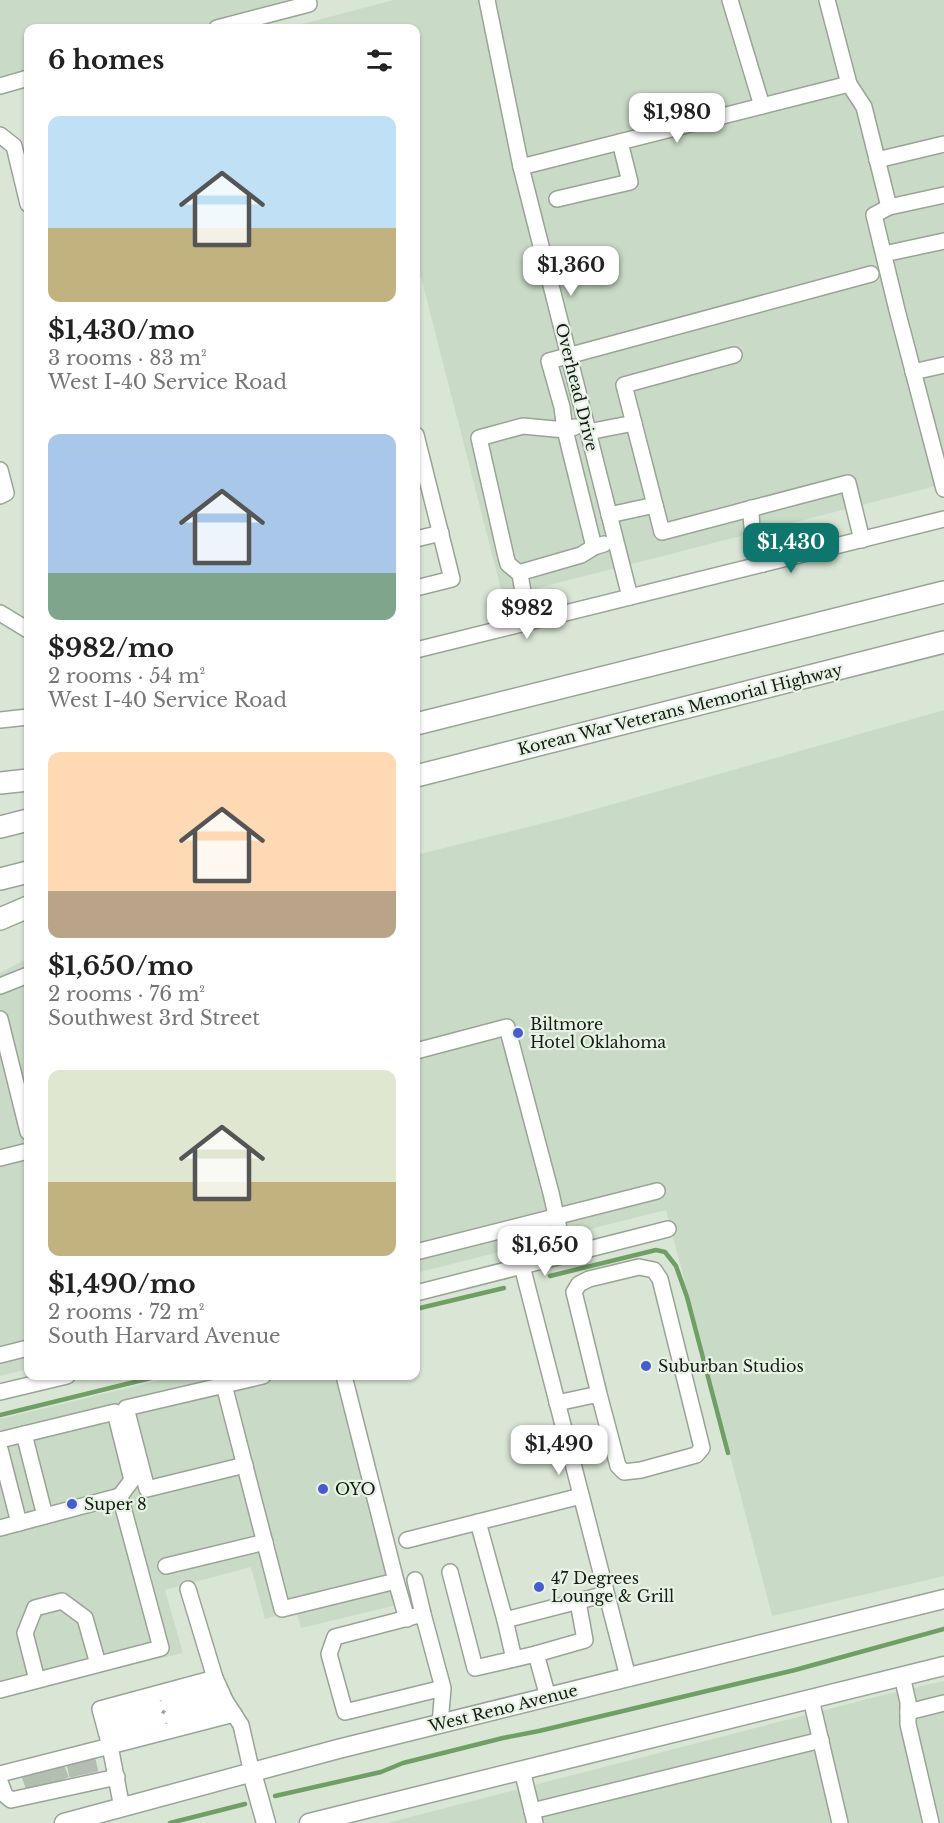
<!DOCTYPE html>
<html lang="en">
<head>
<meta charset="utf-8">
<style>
  body { margin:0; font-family:"Libre Baskerville",serif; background:#f6f6f6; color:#222; height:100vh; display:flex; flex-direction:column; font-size:22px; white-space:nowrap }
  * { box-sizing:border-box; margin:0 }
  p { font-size:20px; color:#767676 }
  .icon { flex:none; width:33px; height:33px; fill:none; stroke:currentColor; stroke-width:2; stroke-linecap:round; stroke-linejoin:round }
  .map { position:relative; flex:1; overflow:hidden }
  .sheet { position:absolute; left:24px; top:24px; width:396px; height:1356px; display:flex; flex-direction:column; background:#fff; border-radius:12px; box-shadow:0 2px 4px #0004 }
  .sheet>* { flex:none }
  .price { position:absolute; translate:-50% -51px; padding:0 14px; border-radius:12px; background:#fff; color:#222; font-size:20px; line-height:39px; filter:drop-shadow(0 2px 3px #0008) }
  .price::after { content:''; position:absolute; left:50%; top:36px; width:18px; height:14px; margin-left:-9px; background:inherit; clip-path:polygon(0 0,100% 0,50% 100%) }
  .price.current { background:#0f766e; color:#fff }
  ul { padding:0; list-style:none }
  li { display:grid; align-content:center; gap:12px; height:318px; padding:0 24px }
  li span { display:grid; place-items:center; height:186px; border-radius:12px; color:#555 }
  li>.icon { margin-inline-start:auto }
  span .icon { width:108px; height:108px; fill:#fffc; stroke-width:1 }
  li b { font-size:26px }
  h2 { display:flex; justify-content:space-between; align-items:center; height:72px; padding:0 24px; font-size:26px }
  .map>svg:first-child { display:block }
  .built { fill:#c9dbc6 }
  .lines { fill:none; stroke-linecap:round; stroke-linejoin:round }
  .stream { stroke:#709f66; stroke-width:4.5 }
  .minor-tunnel { stroke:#b2beb0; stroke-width:15; stroke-dasharray:15 8; stroke-linecap:butt }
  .minor-casing { stroke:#99a496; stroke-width:18 }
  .major-casing { stroke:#99a496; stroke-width:21 }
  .highway-casing { stroke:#99a496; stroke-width:24 }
  .minor { stroke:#fff; stroke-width:15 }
  .major { stroke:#fff; stroke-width:18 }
  .highway { stroke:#fff; stroke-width:21 }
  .poi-dot { fill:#475bd0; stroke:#e6f3e4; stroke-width:2 }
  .labels { text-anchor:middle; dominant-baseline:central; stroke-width:4.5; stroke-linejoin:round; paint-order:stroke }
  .street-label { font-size:16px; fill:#171c16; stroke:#e6f3e4 }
  .poi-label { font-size:16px; fill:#171c16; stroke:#e6f3e4; text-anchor:start }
</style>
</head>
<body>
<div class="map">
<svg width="944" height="1823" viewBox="0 0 944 1823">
  <rect width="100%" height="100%" fill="#d9e6d6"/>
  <g class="built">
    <path d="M0,0H307L193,28H28V70L0,77Z"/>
    <path d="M394,0H944V484L503,597L421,277L416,278V28H287Z"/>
    <path d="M944,710V1576L772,1616L666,1210L416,1273V855L564,818Z"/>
    <path d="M28,958V1369L0,1376V973Z"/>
    <path d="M177,1376H352L409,1602L301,1628L296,1611L265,1619L251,1567L165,1590L183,1653L0,1696V1419Z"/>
    <path d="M944,1681V1823H387L879,1696Z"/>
  </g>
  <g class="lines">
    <g class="stream">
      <path d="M550,1276L656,1250L665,1252L676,1266L687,1297L728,1453"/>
      <path d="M416,1309L504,1288"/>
      <path d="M0,1415L159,1376"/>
      <path d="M275,1796L381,1772L403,1763L503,1738L539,1731L795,1670L944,1629"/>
      <path d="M170,1823L245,1804"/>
    </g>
    <g class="minor-tunnel">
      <path d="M88,1760L91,1773"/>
      <path d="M74,1763L77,1776"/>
      <path d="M57,1768L62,1780"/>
      <path d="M43,1771L47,1784"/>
      <path d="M29,1775L33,1787"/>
    </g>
    <g class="minor-casing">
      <g id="minor">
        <path d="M487,0L521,167L630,597"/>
        <path d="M730,0L762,106"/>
        <path d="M827,0L849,84L864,107L889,207"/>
        <path d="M217,28L309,4L308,0"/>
        <path d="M0,86L28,78"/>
        <path d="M0,135L14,146L28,204"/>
        <path d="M877,160L944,144"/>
        <path d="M521,167L849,84"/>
        <path d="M944,195L889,207L874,215L897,310L944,489"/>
        <path d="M557,199L630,182L620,142"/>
        <path d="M884,254L944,241"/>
        <path d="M734,355L624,385L662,532L848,483L862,540"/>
        <path d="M913,372L944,365"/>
        <path d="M575,427L565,430L594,547"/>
        <path d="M588,432L634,423"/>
        <path d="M416,435L452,579L416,588"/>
        <path d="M0,470L6,493L0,496"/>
        <path d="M751,508C751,529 754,545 763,564"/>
        <path d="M609,515L655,505"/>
        <path d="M416,539L441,533"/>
        <path d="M520,574L522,572L581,555L594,547L604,544"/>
        <path d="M0,613L28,630"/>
        <path d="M528,622L520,574L508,564L506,557L479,438L523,426L565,430L562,407L549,361L871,274"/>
        <path d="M416,650L944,519"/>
        <path d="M0,720L28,717"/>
        <path d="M0,986L28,975"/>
        <path d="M0,1019L28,1132"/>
        <path d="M416,1051L507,1027L551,1193L565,1255"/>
        <path d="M0,1158L28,1151"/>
        <path d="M416,1252L657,1191"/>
        <path d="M522,1266L628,1677"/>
        <path d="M416,1293L668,1229"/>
        <path d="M0,1355L28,1348"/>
        <path d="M224,1385L282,1609L396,1581L344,1376"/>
        <path d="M0,1392L67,1376"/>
        <path d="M557,1403L599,1394L618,1466L624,1472L641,1470L696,1455L702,1448L660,1279L654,1270L639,1267L589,1279L579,1284L574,1292L599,1394"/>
        <path d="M24,1434L45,1516"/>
        <path d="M0,1440L115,1412L132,1480L120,1496"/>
        <path d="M0,1449L19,1523"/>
        <path d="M245,1465L147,1489L126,1408L263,1376"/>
        <path d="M478,1522L505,1620L606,1594"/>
        <path d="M0,1528L120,1496L161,1648L0,1690"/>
        <path d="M407,1540L581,1496"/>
        <path d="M166,1566L265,1542"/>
        <path d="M450,1572L475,1668L536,1654"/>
        <path d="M415,1580L423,1614"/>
        <path d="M396,1581L407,1619"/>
        <path d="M188,1589L215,1678L226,1702L241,1725L252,1773"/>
        <path d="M505,1620L514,1659"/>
        <path d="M902,1676L908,1702V1724L931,1823"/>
        <path d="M37,1680L25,1633L35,1608L62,1601L85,1618L98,1664"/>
        <path d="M548,1697L536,1654L585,1640L578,1602"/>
        <path d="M811,1699L840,1823"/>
        <path d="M168,1704L219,1689"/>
        <path d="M908,1712L944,1703"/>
        <path d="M171,1717L226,1702"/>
        <path d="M104,1722L156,1707"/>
        <path d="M440,1724L443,1688L423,1614L335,1637L329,1654L345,1712L443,1688"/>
        <path d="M107,1733L159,1720"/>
        <path d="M522,1770L535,1823"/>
        <path d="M0,1774L110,1746L100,1709L215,1678"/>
        <path d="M0,1782L5,1795L11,1800L117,1777"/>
        <path d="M122,1808L110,1746L234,1714"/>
        <path d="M532,1811L821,1740"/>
      </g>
    </g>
    <g class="major-casing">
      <g id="major">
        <path d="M252,1773L266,1823"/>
        <path d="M64,1823L338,1749L944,1599"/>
        <path d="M309,1823L944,1666"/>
      </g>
    </g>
    <g class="highway-casing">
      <g id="highway">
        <path d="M416,724L944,592"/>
        <path d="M416,776L944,642"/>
        <path d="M0,783L28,780"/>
        <path d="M0,827L28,820"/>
        <path d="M0,879L28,872"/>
        <path d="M0,919L28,907"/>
      </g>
    </g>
    <use href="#minor" class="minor"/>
    <use href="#major" class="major"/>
    <use href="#highway" class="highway"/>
  </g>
  <g class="poi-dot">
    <circle cx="518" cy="1033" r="6"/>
    <circle cx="646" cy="1366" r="6"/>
    <circle cx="323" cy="1489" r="6"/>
    <circle cx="72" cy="1504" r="6"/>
    <circle cx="539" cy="1587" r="6"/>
  </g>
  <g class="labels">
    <g class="street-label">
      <text transform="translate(577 387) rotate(76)">Overhead Drive</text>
      <text transform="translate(680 709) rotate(-14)">Korean War Veterans Memorial Highway</text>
      <text transform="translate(503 1708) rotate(-14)">West Reno Avenue</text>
    </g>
    <g class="poi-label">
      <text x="530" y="1024">Biltmore<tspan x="530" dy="18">Hotel Oklahoma</tspan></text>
      <text x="658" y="1366">Suburban Studios</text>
      <text x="335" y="1489">OYO</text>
      <text x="84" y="1504">Super 8</text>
      <text x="551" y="1578">47 Degrees<tspan x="551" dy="18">Lounge &amp; Grill</tspan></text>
    </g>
  </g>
</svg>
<b class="price" style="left:677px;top:144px">$1,980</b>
<b class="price" style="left:571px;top:297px">$1,360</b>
<b class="price current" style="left:791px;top:574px">$1,430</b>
<b class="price" style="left:527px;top:640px">$982</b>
<b class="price" style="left:545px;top:1277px">$1,650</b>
<b class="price" style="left:559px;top:1476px">$1,490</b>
<section class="sheet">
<h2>6 homes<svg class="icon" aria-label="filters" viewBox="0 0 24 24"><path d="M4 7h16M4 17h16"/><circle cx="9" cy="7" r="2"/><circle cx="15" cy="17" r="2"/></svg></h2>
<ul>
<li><span style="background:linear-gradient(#bfe0f5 60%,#c2b280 0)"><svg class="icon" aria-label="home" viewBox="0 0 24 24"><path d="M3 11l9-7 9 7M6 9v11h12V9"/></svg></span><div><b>$1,430/mo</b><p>3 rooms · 83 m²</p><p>West I-40 Service Road</p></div></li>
<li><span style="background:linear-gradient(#a9c7e8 75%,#7fa58c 0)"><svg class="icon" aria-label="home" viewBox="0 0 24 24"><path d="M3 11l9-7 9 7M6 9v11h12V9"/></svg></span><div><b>$982/mo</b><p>2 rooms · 54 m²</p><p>West I-40 Service Road</p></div></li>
<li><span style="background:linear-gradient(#ffd9b3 75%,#b9a48a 0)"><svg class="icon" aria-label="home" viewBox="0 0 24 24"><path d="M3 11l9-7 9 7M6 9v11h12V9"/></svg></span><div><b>$1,650/mo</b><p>2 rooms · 76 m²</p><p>Southwest 3rd Street</p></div></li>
<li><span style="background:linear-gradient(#dfe7d0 60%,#c2b280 0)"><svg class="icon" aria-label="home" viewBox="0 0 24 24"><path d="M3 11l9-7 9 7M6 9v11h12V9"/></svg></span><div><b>$1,490/mo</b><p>2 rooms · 72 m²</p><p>South Harvard Avenue</p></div></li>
</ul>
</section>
</div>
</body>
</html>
